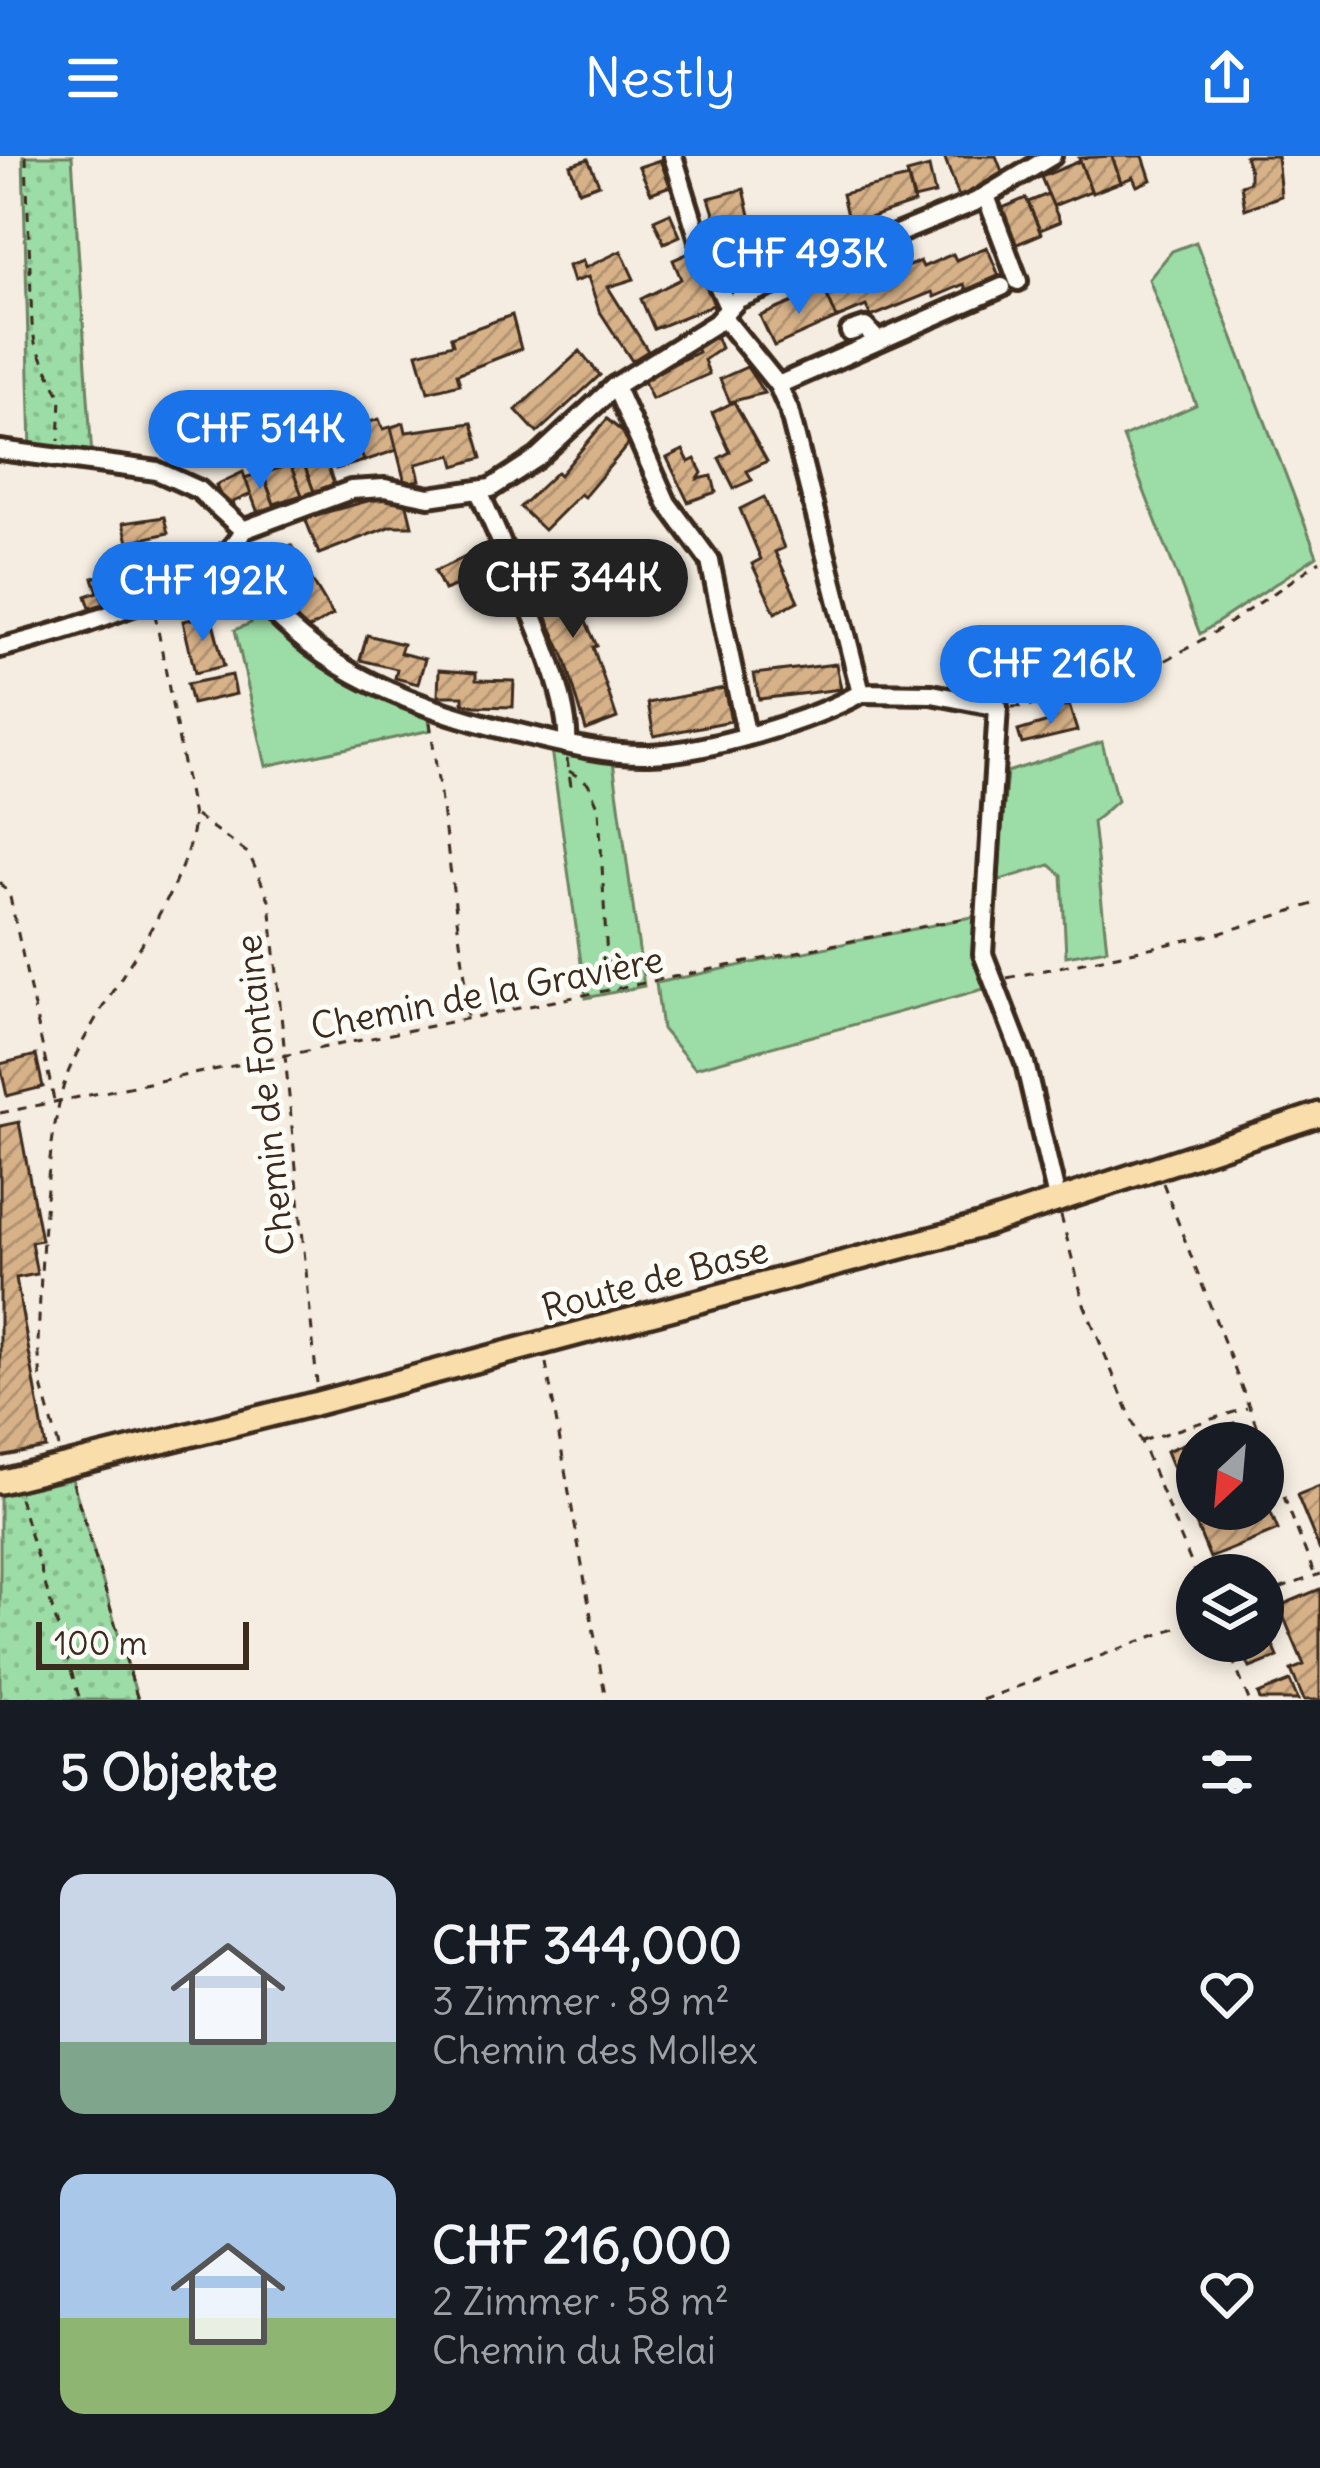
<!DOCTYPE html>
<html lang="de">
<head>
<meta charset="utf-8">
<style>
  body { margin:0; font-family:Delius,sans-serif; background:#20242c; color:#f1f3f6; height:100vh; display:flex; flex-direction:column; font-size:45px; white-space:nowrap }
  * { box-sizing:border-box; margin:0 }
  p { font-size:39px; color:#9ea1a6 }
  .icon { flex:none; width:66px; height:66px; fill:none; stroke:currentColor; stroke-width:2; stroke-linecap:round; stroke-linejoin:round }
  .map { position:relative; height:1544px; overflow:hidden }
  .panel { display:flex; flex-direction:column; background:#171b24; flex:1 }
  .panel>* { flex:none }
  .needle { width:78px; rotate:206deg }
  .buttons { position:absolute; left:1176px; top:1266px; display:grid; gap:24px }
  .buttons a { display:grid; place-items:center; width:108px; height:108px; border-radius:50%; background:#171b24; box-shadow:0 6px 18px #0003; font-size:60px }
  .scale { position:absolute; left:36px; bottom:30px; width:213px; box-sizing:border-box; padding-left:12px; border:6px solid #3b2a1e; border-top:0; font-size:33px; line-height:42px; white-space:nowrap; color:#3b2a1e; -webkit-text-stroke:9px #fdfcf7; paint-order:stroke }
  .price { position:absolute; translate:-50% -102px; padding:0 27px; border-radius:42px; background:#1a73e8; color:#fff; font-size:39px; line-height:78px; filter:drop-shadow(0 3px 6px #0008) }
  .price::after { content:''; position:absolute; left:50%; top:72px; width:36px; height:27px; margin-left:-18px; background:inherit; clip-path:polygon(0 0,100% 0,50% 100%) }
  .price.active { background:#222; color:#fff }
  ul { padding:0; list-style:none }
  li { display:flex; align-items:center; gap:36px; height:300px; padding:0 60px }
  li span { display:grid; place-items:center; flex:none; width:336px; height:240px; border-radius:24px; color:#555 }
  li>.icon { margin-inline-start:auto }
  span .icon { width:144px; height:144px; fill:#fffc; stroke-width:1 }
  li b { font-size:51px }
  h2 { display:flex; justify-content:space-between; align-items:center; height:144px; padding:0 60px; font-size:51px }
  header { display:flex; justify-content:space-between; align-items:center; height:156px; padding:0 60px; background:#1a73e8; color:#fff; font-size:54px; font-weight:600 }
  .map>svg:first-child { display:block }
  .grass { fill:#9cdca6; stroke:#6c8362; stroke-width:3 }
  .park { fill:url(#park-dots); stroke:#6c8362; stroke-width:3 }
  .building { fill:url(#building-hatch); stroke:#3b2a1e; stroke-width:3 }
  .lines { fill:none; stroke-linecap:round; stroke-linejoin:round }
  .minor-casing { stroke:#3b2a1e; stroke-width:26 }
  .major-casing { stroke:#3b2a1e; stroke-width:30 }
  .path { stroke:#3b2a1e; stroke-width:3; stroke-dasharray:9 9; stroke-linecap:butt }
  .minor { stroke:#fdfcf7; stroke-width:16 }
  .major { stroke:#f9deab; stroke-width:21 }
  .labels { text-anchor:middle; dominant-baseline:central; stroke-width:10; stroke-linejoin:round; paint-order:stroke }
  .street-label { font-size:36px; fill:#3b2a1e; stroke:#fdfcf7 }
</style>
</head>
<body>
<header><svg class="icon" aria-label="menu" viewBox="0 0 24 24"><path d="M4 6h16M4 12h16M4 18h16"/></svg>Nestly<svg class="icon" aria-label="share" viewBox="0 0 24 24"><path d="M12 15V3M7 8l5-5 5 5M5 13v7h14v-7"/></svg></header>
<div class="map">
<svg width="1320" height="1544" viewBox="0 0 1320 1544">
  <defs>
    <pattern id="park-dots" width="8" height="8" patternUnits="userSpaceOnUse" patternTransform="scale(3)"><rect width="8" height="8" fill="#9cdca6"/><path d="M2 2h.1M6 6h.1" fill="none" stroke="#87bd8e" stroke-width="1.8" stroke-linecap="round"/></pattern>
    <pattern id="building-hatch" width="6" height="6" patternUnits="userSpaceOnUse" patternTransform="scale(3)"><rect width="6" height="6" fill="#d7b289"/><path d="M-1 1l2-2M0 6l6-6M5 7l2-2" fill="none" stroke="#b0916f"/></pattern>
  </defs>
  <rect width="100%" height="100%" fill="#f5ede1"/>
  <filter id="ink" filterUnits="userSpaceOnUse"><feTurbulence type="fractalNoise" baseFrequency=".00833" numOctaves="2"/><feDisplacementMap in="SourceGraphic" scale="24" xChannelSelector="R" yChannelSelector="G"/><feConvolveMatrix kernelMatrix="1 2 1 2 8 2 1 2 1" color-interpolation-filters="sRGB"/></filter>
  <g filter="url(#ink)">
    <g class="grass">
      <path d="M1196,86L1317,400L1200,478L1123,281L1196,249L1149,123L1172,95Z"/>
      <path d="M261,458C309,506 365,538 429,562L431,574L266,610L235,474L251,467L248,461Z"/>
      <path d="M1102,586L1117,645L1093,666L1107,793L1066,800L1062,719L1050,709L997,725L1007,616Z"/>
      <path d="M551,593L613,605L644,830L586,842Z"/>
      <path d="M976,760L975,801L984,833L695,912L662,873L656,827Z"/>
    </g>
    <g class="park">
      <path d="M23,0H72L92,301L31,294Z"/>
      <path d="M72,1323L138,1544H0V1339Z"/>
    </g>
    <g class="building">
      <path d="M944,0H996L1003,18L959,41Z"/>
      <path d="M1112,0L1121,26L1092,37L1079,2Z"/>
      <path d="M1112,0H1143L1151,24L1137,30L1133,21L1121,26Z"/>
      <path d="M1245,0H1277L1281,40L1245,53L1241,29L1250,26V15Z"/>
      <path d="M588,3L599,28L579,35L570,9Z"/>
      <path d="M660,4L670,30L651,37L639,11Z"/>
      <path d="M1080,5L1091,35L1053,50L1041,21Z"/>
      <path d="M929,11L935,38L914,43L907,17Z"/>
      <path d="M908,22L914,47L857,66L848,64L842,38Z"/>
      <path d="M744,33L754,77L795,61L805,97L731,112L709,42Z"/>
      <path d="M1048,38L1060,66L1040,74L1028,46Z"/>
      <path d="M1026,42L1041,78L1015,89L1000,53Z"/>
      <path d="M670,57L680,80L664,87L654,64Z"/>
      <path d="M987,91L999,120L966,134L964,128L934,141L932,136L871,161L866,150L837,162L824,133L855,120L860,131L920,105L923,111L953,98L956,104Z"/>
      <path d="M696,94L718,147L654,173L641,143L681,123L673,104Z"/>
      <path d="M621,95L634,123L608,131L648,195L632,205L599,154L588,121L573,126L568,110L583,105L585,112Z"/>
      <path d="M824,133L837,162L774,190L760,160Z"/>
      <path d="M512,159L521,193L457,218L460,228L428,236L417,197L453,188L451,181Z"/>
      <path d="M716,180L721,192L704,204L709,218L652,243L643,223L698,196L695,190Z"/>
      <path d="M580,195L600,219L537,277L516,254Z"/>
      <path d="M747,211L764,237L730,246L720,223Z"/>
      <path d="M734,246L767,305L747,315L752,324L734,332L719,302L730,296L712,257Z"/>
      <path d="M379,263L383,273L391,271L397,294L364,305L356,281L366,277L363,268Z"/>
      <path d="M607,263L632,284L584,341L580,338L544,374L520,351L557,316L560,319Z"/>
      <path d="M404,267L406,276L472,267L482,302L455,310L452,299L416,308L420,324L405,327L391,271Z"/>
      <path d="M356,281L364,305L336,313L330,289Z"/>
      <path d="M683,294L689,306L695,303L702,317L698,323L712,320L716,336L688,346L667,302Z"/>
      <path d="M322,295L334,328L314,336L302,303Z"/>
      <path d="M302,303L314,336L302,341L290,308Z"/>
      <path d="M290,308L302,339L274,348L263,318Z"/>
      <path d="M243,316L251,338L233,346L237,356L228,359L216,329Z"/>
      <path d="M262,316L275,351L258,357L245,322Z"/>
      <path d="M386,340L405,341L412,370H391L319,398L305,362Z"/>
      <path d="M764,341L784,392L775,396L798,445L775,457L752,408L761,403L740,353Z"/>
      <path d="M164,361L168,377L128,386L123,367Z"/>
      <path d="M291,389L333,459L305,475L273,425L267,428L256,409Z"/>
      <path d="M472,398L482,420L444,434L435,415Z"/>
      <path d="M556,400L597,490L593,491L617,562L586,574L565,502L525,413Z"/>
      <path d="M117,415L123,434L101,440L104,448L90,452L86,440L98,436L93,422Z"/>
      <path d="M211,459L224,510L195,517L183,465Z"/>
      <path d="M367,479L403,488L400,497L425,503L418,528L395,522L397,513L360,504Z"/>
      <path d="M836,508L841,533L759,543L754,518Z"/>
      <path d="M439,514L476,517V524L514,525L513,551L475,550L463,547V540H438Z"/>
      <path d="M232,519L236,538L192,548L187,528Z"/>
      <path d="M724,532L731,565L654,580L648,547Z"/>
      <path d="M1069,549L1077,575L1022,588L1018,575L1048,566L1056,561L1054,554Z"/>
      <path d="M36,899L43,931L7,940L0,908Z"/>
      <path d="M19,966L41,1084L31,1086L37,1118L16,1122L46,1292L0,1301V970Z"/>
      <path d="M1234,1267L1242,1287H1197V1353H1263V1338L1278,1374L1210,1402L1166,1295Z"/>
      <path d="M1320,1330V1395L1297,1339Z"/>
      <path d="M1320,1433V1544H1304L1291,1514L1304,1509L1279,1450Z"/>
      <path d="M1263,1466L1278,1501L1250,1512L1238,1485H1263Z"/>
      <path d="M1290,1525L1298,1544H1260L1258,1538Z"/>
    </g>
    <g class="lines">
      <g class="minor-casing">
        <g id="minor">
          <path d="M673,0L703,97L728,151"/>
          <path d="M986,40L1018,125"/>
          <path d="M722,160L778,229L789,254L861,537L932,538L998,551L983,798L1025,907L1058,1047"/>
          <path d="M850,176L865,171L878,185"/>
          <path d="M778,229L1002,131"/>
          <path d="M615,230L667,347L710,405L746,577"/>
          <path d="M0,294L157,315L199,334L243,374"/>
          <path d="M479,335C503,395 572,529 567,588"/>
          <path d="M243,374L351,334L385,332L429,341L491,332L537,302L615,230L716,167L738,143L975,46L1052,0"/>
          <path d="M228,396C292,507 403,550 523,578C564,588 607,599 650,598C707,596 811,565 861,537"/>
          <path d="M0,492C59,477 218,432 243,374"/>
        </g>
      </g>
      <g class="major-casing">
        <path id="major" d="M0,1326L318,1247L980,1070L1320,958"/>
      </g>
      <g class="path">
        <path d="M26,0L32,168L35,187L61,242L59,285"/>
        <path d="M1012,551C1125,546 1230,467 1320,405"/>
        <path d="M430,566L466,828L467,866"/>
        <path d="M567,603L572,637"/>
        <path d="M569,615L588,627L599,652L608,823L617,834"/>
        <path d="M196,660L249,698L270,746L317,1227"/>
        <path d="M0,726L10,741L54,944"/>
        <path d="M1007,822L1221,777L1320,746"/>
        <path d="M0,957L970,761"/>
        <path d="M1163,1027L1263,1287"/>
        <path d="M1061,1060L1084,1148L1197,1421"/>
        <path d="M546,1207L606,1544"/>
        <path d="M1142,1285L1247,1252"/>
        <path d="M1264,1290L1315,1420"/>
        <path d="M59,1291L41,1226L38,1187C41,1121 45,968 70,912C103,836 181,750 194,666L155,458"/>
        <path d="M73,1327L138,1544"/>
        <path d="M19,1342L80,1544"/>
        <path d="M1263,1439L1320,1418"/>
        <path d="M1225,1485L1249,1544"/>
        <path d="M982,1544L1197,1464"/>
      </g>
      <use href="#minor" class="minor"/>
      <use href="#major" class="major"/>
    </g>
  </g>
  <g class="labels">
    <g class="street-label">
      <text transform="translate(487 837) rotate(-11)">Chemin de la Gravière</text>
      <text transform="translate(265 939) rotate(-96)">Chemin de Fontaine</text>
      <text transform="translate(655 1123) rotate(-15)">Route de Base</text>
    </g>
  </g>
</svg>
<div class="buttons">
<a><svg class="needle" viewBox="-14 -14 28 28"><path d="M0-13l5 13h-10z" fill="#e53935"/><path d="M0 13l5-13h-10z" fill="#9ea1a6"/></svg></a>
<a><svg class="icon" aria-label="layers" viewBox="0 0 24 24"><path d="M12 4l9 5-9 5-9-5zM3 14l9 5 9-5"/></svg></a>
</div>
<div class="scale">100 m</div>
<b class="price" style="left:799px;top:161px">CHF 493K</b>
<b class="price" style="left:260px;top:336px">CHF 514K</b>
<b class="price active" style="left:573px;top:485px">CHF 344K</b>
<b class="price" style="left:203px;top:488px">CHF 192K</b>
<b class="price" style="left:1051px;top:571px">CHF 216K</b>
</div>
<section class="panel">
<h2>5 Objekte<svg class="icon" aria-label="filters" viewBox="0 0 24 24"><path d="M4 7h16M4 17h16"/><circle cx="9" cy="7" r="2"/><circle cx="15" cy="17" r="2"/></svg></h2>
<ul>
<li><span style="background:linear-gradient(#c9d6e8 70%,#7fa58c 0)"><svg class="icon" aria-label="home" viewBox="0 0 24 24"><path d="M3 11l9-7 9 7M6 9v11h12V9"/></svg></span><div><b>CHF 344,000</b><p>3 Zimmer · 89 m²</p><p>Chemin des Mollex</p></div><svg class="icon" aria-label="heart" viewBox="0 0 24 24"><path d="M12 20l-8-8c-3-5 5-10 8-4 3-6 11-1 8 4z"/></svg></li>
<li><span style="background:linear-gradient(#a9c7e8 60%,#8fb573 0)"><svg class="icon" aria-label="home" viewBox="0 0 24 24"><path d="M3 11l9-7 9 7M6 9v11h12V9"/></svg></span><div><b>CHF 216,000</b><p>2 Zimmer · 58 m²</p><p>Chemin du Relai</p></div><svg class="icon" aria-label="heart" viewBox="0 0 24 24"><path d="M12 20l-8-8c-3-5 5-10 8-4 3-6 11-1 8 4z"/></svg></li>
</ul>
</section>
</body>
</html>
